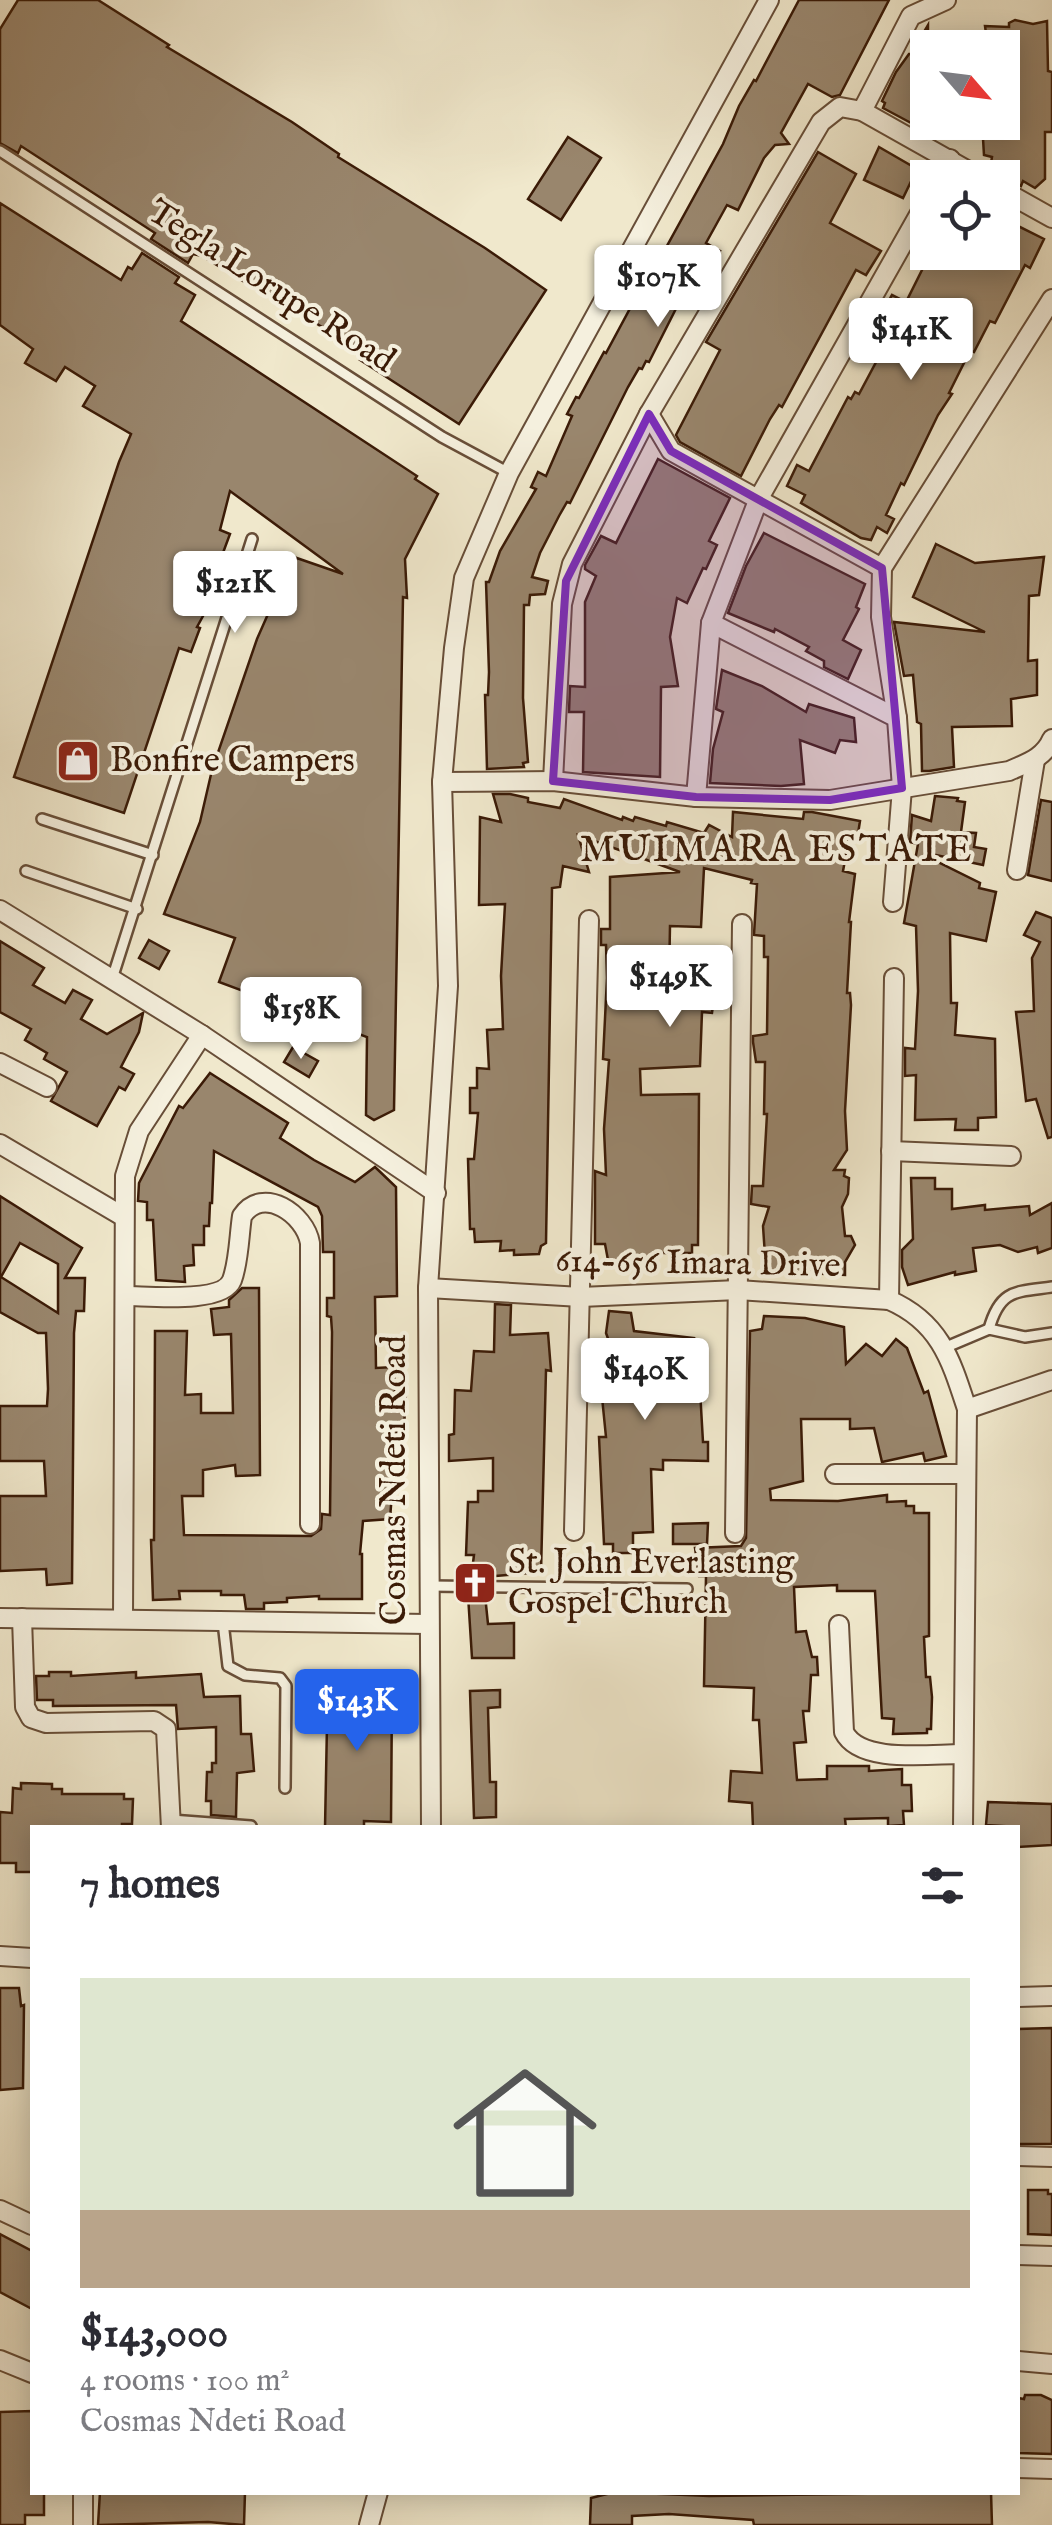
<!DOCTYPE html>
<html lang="en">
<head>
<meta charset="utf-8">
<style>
  body { margin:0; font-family:"IM FELL English",serif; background:#f2f2f3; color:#2b2b33; height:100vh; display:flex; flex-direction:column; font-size:38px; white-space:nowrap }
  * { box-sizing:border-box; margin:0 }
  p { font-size:32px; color:#7c7c81 }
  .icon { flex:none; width:55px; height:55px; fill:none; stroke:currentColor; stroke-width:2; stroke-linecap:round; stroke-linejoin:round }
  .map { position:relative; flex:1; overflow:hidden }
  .drawer { position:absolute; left:30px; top:1825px; width:990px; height:670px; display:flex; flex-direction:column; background:#fff; border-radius:0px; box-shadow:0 5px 25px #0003 }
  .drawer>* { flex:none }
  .needle { width:65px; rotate:118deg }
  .controls { position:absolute; left:910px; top:30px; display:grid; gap:20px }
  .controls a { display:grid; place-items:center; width:110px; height:110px; border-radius:0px; background:#fff; box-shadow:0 5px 25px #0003; font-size:50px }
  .price { position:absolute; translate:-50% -85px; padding:0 22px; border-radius:10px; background:#fff; color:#222; font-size:32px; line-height:65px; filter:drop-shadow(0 2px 5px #0008) }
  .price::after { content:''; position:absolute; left:50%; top:60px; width:30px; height:22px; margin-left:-15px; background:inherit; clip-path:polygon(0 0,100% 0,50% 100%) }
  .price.active { background:#2563eb; color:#fff }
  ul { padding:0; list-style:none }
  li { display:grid; align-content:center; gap:20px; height:530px; padding:0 50px }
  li+li { border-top:2px solid #e1e1e2 }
  li span { display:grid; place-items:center; height:310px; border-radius:0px; color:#555 }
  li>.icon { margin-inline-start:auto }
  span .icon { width:180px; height:180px; fill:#fffc; stroke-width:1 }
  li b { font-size:42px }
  h2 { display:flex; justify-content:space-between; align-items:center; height:120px; padding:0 50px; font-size:42px }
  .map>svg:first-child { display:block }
  .building { fill:#99866d; stroke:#3b1b07; stroke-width:2.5; fill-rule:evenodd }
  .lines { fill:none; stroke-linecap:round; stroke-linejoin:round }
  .lane-casing { stroke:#684e38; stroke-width:14 }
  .street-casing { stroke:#684e38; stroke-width:22 }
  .lane { stroke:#f5f0de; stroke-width:9 }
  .street { stroke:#f5f0de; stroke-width:18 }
  .marked { fill:#7b2cbf; fill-opacity:0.2; stroke:#7b2cbf; stroke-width:8; stroke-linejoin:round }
  .labels { text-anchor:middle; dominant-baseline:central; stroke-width:8; stroke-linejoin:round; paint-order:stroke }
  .street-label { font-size:35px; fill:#3b1b07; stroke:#f5f0de }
  .poi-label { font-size:35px; fill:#3b1b07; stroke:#f5f0de; text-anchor:start }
  .neighbourhood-label { font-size:38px; letter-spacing:2.5px; fill:#3b1b07; stroke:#f5f0de }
</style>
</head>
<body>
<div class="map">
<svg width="1052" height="2525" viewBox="0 0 1052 2525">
  <rect width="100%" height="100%" fill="#f0e8cc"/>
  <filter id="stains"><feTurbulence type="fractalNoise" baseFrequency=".002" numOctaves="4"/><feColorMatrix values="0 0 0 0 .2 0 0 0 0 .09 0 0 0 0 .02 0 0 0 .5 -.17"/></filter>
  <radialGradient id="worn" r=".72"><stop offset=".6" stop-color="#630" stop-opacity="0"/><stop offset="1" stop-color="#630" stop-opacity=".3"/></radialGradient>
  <g class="building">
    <path d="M18,0H98L169,45L167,47L292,122L339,154L338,157L485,248L546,290L459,424L360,360L364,354L258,286L256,289L202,256L193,254L188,263L151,239L155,233L21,146L18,153L0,143V29Z"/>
    <path d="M799,0H889L840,95L832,97L808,84L781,133L789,144L775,145L764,158L738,210L727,205L706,243L720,251L700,280L693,275L649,362L646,361L642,369L639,368L628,387L570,503L567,502L559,516L540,553L532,577L548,581L545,594L530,595L529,605H524L523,698L528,762L523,763L524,767L487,769L485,695H488L489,672L486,582H489L500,551L536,489L531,487L538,472L546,476L572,416L567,414L576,397L579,398L604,352L606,353L633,303L635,304L723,144L739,106L754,80L756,81Z"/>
    <path d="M1015,20L1033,24L1047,21L1048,71L1052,72V132H1045V179L1035,188L1023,181L1021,186L1008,179V172L991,163L992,157L984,155L982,122H1002V48H988L985,26L1009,27V23Z"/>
    <path d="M928,25V132L883,108L885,103L882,101L896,72L909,54H911Z"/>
    <path d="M568,137L601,158L561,220L528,199Z"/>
    <path d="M879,147L917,169L903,198L864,180Z"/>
    <path d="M818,152L856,174L830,223L881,251L866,275L856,270L782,407L779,405L770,419L741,476L680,442L676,435L720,350L706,342Z"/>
    <path d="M0,203L121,280L128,267L132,269L142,253L179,277L175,283L195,295L181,321L417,476L415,479L438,494L405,559L407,598L403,597L394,1110L374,1120L366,1115L367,1037L219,982L235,938L164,914L200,822L212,770L257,639L276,596L271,595L279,571L285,572L288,555L343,574L230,491L220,530L230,534L220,561L210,558L196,593L205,597L202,603L208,607L197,627L200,628L191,652L179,648L124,813L14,777L119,462L131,434L83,406L95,386L65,367L56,381L25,363L33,349L0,325Z"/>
    <path d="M1002,218L1044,239L1030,268L1025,265L995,323L990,321L974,352L970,351L949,393L952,394L938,415L904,485L901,483L886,515L894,519L887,533L877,527L871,540L861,538L801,503L805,495L787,486L797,465L809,471L848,397L851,399L855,392L859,394L899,319L883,311L892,295L906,302L931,252H1002Z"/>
    <path d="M658,459L730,498L709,541L717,545L706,569L703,568L687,603L677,598L670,637L678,686L661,687L660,777L583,772L584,712H569L570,686L585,687V602L596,576L585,569V565L601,536L616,543Z"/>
    <path d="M764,533L865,584L856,607L859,609L843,640L861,650L848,679L824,667V661L806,651L809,647L775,629L774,632L728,613L746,566Z"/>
    <path d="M936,544L975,563L1044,557L1039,595L1029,596L1028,661L1037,660V695L1011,699L1012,726L952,727L954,767L929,771H922L921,724L917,722L913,675L904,676L894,622L985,632L913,597Z"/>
    <path d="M722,670L762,686L806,712L809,704L854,718L856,742L840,740L835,753L800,740L804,784L781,786L710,783L713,749L723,712L716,709Z"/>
    <path d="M493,794H510L528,798V802L560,808L564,799L622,820L623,817L633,821L635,817L666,826L667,822L704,833L709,825L732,837L733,812L803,819L804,812H812L860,821L857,840L849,839L843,871L855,874L849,922H851L847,993H850L851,1005L845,1111L847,1150L834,1170H845L844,1176L849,1178L848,1194L842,1207L845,1236H851L855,1245L845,1262V1275L766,1271L763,1226L769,1207L751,1204L752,1186H763L767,1114H764L765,1062H756L753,1042V1036L767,1034L768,957H764V936L754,935L757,884L751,883L752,880L704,868L701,927L670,926L669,980L698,983L697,988L715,990L712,1013L702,1012L700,1066L640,1069L641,1095L699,1094L698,1245H692V1253H653V1257L638,1260H608L605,1244H595V1171L606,1175L604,1129L609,1060L603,1059L607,978L606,945H601V929H610V877L680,872L578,835L589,872L563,866L560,887L552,888L546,1243L541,1246L539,1254L514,1255V1250L500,1251L501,1241L475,1242L474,1229H470L468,1159H474L478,1113H470V1088H477V1068L489,1069L487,1030L503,1029L501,976L505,904L479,905L480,817L501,822Z"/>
    <path d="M935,796L958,798L957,801L965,802L961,832L976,833L974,847L986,849L983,865L931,854L930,858L980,883L979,888L996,892L986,941L950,933L951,1003H957L955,1035L995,1039L996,1117L978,1118V1130H955L956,1119L915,1120L916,1075L905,1076V1048L915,1049L918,991L916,926L904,923L918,844L910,842L912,815L931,821Z"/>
    <path d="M1041,800L1052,802V881L1028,875Z"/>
    <path d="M1036,912L1052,918V1137L1048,1138L1036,1099L1026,1101L1016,1012L1034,1011L1032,958L1040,942L1024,935Z"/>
    <path d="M149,940L169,951L159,969L139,958Z"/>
    <path d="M0,941L44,968L33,985L65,1003L73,990L92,1000L81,1019L107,1034L143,1013L139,1032L121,1067L134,1074L125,1090L119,1087L97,1126L51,1101L67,1072L44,1059L47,1053L25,1040L31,1029L0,1012Z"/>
    <path d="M293,1047L318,1061L309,1077L284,1062Z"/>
    <path d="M210,1073L288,1123L280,1138L314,1160L355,1182L375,1167L396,1187L397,1296L375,1297L376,1368L394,1367L395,1392L406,1393L404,1427H397L390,1519L363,1521L360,1554H362V1599H319V1596L287,1598V1602L264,1603V1609H246L244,1595H221V1591H179L180,1599L153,1600L151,1540H154L155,1331H187L185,1395L201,1394V1413H233L231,1334L214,1335L211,1309L229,1307V1300L242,1288H259L260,1475L236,1476L235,1465L203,1470V1496H182L184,1535L311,1536L321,1529L322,1514L330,1515L332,1332L331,1317L327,1316V1298H334V1252H323L322,1216L318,1207L214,1151L212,1203H210L209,1226H204V1245H193L194,1265L184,1266L185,1282L156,1280L153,1220H147V1202L138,1201L139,1183L179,1106L183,1108Z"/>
    <path d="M911,1178H935V1189H952V1209L985,1205V1210L1029,1206L1030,1215L1052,1203V1248L1038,1253L1037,1247L1018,1252L1000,1245L973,1248L976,1271L955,1275V1272L908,1285L902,1267V1250L913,1239Z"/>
    <path d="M0,1196L82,1248L65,1278H85L84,1311H76L74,1333L72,1583L47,1585L46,1569L0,1571V1496H46L44,1461H0V1406H47L48,1389L46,1333H38L0,1312ZM20,1243L58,1264V1313L1,1277Z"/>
    <path d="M495,1304L511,1305L510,1335L548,1333L551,1371L546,1370L541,1572L471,1578L474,1555H466L468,1502H478V1491H493V1458L449,1461V1435L454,1434L455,1390L471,1391L474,1351L494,1352Z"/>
    <path d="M609,1311L631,1313L634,1331L694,1338L693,1344H699L694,1391L700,1390L703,1442H708V1461L663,1460V1470L651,1469L653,1532L633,1533V1553H613V1544H604L599,1437H606L602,1397L608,1391L614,1373L604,1368L601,1342L610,1344L606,1333Z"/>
    <path d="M764,1316L805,1318L844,1327L846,1364L866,1344L882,1356L896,1339L907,1348L924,1393L928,1391L946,1456L925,1461L923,1453L882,1462L874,1428L850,1429V1419H801L803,1481L770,1489L771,1500L838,1501L887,1495V1502L906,1501V1506H914V1513H929V1636L924,1637L926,1677H930L932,1697L931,1729H927V1733L893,1734L894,1719L882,1718L875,1591H837V1585L794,1587L796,1632L806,1631L812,1657H817L818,1675H811L809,1711H803L806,1742L794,1743L797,1780L827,1779V1766H869V1771L902,1769V1785H911L912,1811H903L904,1825L888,1826V1818L845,1819L846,1828H753L752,1803L729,1801L731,1771L762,1773L759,1720H753L754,1688L704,1686L706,1576H699L695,1548L741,1546L746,1538L750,1331L762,1329Z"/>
    <path d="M708,1523L707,1544H673V1524Z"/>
    <path d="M468,1595H485L488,1624L514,1623V1658H472Z"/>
    <path d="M49,1672H71V1676L136,1672V1678L201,1674L204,1697L240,1696L241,1734H251L254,1771L237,1773L236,1817L211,1815V1801H206L207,1772H212V1763H216V1727L178,1729L176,1705L53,1706V1700H37L36,1676H49Z"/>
    <path d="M328,1673L360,1674L363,1695L392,1694L391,1822L364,1821V1828H325Z"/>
    <path d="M500,1690V1707L488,1708L490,1782H496V1817L474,1818L470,1691Z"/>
    <path d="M21,1783L52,1784V1789H62V1794H124V1799H133L132,1824H122V1828H32V1872H16V1863H0V1812L12,1813L13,1788L21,1789Z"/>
    <path d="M988,1802L1052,1804V1845L1018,1847V1827L986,1825Z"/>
    <path d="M0,1988H19L21,2006L24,2005L23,2088L0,2090Z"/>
    <path d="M1052,2028V2144H1018V2029Z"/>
    <path d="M1028,2190H1048V2194H1052V2235L1028,2234Z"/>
    <path d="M0,2234L32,2251V2309L0,2292Z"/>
    <path d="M1025,2395H1041L1052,2400V2454L1018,2453V2398L1024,2399Z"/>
    <path d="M32,2411V2492H44V2515H25V2525H0V2412Z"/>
    <path d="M100,2492H245L244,2525L208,2522L98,2525Z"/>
    <path d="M615,2492L709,2496L991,2492L992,2525H754L753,2520L669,2514L632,2516V2525H590L591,2498Z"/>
  </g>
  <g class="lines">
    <g class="lane-casing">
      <g id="lane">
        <path d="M0,151L442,437L509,473"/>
        <path d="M42,819L153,855"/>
        <path d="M26,871L137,909"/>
        <path d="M112,979L252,539"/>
        <path d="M989,1329C1000,1289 1016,1292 1052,1287"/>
        <path d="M944,1348L989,1329L1025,1337L1052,1333"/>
        <path d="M430,1586L687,1589"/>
        <path d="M223,1622L228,1666L245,1675L280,1678L286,1686L285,1788"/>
        <path d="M171,1820L251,1826"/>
      </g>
    </g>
    <g class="street-casing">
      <g id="street">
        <path d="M862,111L911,16L946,0"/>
        <path d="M939,178L950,159"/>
        <path d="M1002,190L1052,218"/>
        <path d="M649,414L671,451L882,568"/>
        <path d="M711,623L897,718L902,788L893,902"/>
        <path d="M897,718L881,617L882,568L1052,299"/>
        <path d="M553,781L562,604L572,564L649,414L821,122L840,107L862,111L981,178"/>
        <path d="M442,782L553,781L696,797L830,800L1009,771C1027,763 1044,758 1052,739"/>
        <path d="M696,797L711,623L759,498L928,199"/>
        <path d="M1017,870L1035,760"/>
        <path d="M0,910L202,1035L436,1193"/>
        <path d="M0,1063L47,1087"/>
        <path d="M0,1144L124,1217"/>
        <path d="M891,1151L1011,1156"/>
        <path d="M428,1288L581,1297L738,1290L889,1300C940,1322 951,1360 967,1409L963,1828"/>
        <path d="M126,1296C149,1296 223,1304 232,1280C239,1261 239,1236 242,1216C263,1185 305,1214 310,1243V1524"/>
        <path d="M889,1300L894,978"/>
        <path d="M967,1409L1052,1380"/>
        <path d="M835,1474H966"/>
        <path d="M574,1531L589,920"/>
        <path d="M735,1533L742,924"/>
        <path d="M0,1618L428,1624"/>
        <path d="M22,1618L25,1707L31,1718L46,1723L154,1721L166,1729L171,1828"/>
        <path d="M123,1619L125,1176L139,1131L202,1035"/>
        <path d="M839,1625L844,1732C860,1764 929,1754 961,1754"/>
        <path d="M431,1828L428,1288L448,986L442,782L454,648L464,578L509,473L769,0"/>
        <path d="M0,1956L32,1958"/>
        <path d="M1018,1997L1052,1996"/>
        <path d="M1018,2156L1052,2157"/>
        <path d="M0,2210L32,2225"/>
        <path d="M1018,2255L1052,2256"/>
        <path d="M0,2360L32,2373"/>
        <path d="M1018,2361L1052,2364"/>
        <path d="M1018,2468L1052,2469"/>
        <path d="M83,2525V2492"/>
        <path d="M369,2525L378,2492"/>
      </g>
    </g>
    <use href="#lane" class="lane"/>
    <use href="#street" class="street"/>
  </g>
  <path class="marked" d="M649,414L671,451L882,568L902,788L830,800L696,797L553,781L566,581Z"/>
  <defs>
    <g id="shop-square" transform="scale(2.25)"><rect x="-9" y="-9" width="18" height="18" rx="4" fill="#8f2418" stroke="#f5f0de"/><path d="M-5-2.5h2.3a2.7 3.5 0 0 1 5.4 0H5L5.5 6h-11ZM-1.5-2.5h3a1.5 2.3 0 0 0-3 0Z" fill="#fff"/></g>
    <g id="church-square" transform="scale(2.25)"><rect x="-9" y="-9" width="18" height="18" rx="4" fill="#8f2418" stroke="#f5f0de"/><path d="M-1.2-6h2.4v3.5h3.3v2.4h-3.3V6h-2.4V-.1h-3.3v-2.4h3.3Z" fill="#fff"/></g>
  </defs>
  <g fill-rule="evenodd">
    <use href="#shop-square" x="78" y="761"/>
    <use href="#church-square" x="475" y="1583"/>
  </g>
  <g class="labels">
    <g class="street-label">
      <text transform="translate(271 287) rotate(33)">Tegla Lorupe Road</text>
      <text transform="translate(698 1264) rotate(1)">614-656 Imara Drive</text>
      <text transform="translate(395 1480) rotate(-90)">Cosmas Ndeti Road</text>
    </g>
    <g class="poi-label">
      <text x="110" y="761">Bonfire Campers</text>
      <text x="508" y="1563">St. John Everlasting<tspan x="508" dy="40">Gospel Church</tspan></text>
    </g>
    <g class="neighbourhood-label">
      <text x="777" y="851">MUIMARA ESTATE</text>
    </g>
  </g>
  <rect width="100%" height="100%" filter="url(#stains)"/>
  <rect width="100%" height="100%" fill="url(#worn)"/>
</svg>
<div class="controls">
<a><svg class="needle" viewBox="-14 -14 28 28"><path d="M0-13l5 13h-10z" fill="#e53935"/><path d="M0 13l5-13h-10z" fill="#7c7c81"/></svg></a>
<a><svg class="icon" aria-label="locate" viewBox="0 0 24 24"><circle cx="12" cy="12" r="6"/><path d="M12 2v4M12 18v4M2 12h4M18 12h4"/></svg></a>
</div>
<b class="price" style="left:658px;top:330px">$107K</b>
<b class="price" style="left:911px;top:383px">$141K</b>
<b class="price" style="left:235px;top:636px">$121K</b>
<b class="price" style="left:670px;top:1030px">$149K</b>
<b class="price" style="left:301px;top:1062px">$158K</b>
<b class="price" style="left:645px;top:1423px">$140K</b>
<b class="price active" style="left:357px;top:1754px">$143K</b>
<section class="drawer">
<h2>7 homes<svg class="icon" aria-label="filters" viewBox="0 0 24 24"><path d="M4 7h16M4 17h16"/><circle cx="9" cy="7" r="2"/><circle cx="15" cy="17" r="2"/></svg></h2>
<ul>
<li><span style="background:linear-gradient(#dfe7d0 75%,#b9a48a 0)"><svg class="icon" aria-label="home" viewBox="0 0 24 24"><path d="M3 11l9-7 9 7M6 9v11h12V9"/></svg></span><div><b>$143,000</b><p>4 rooms · 100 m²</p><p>Cosmas Ndeti Road</p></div></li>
</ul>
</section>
</div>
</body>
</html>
